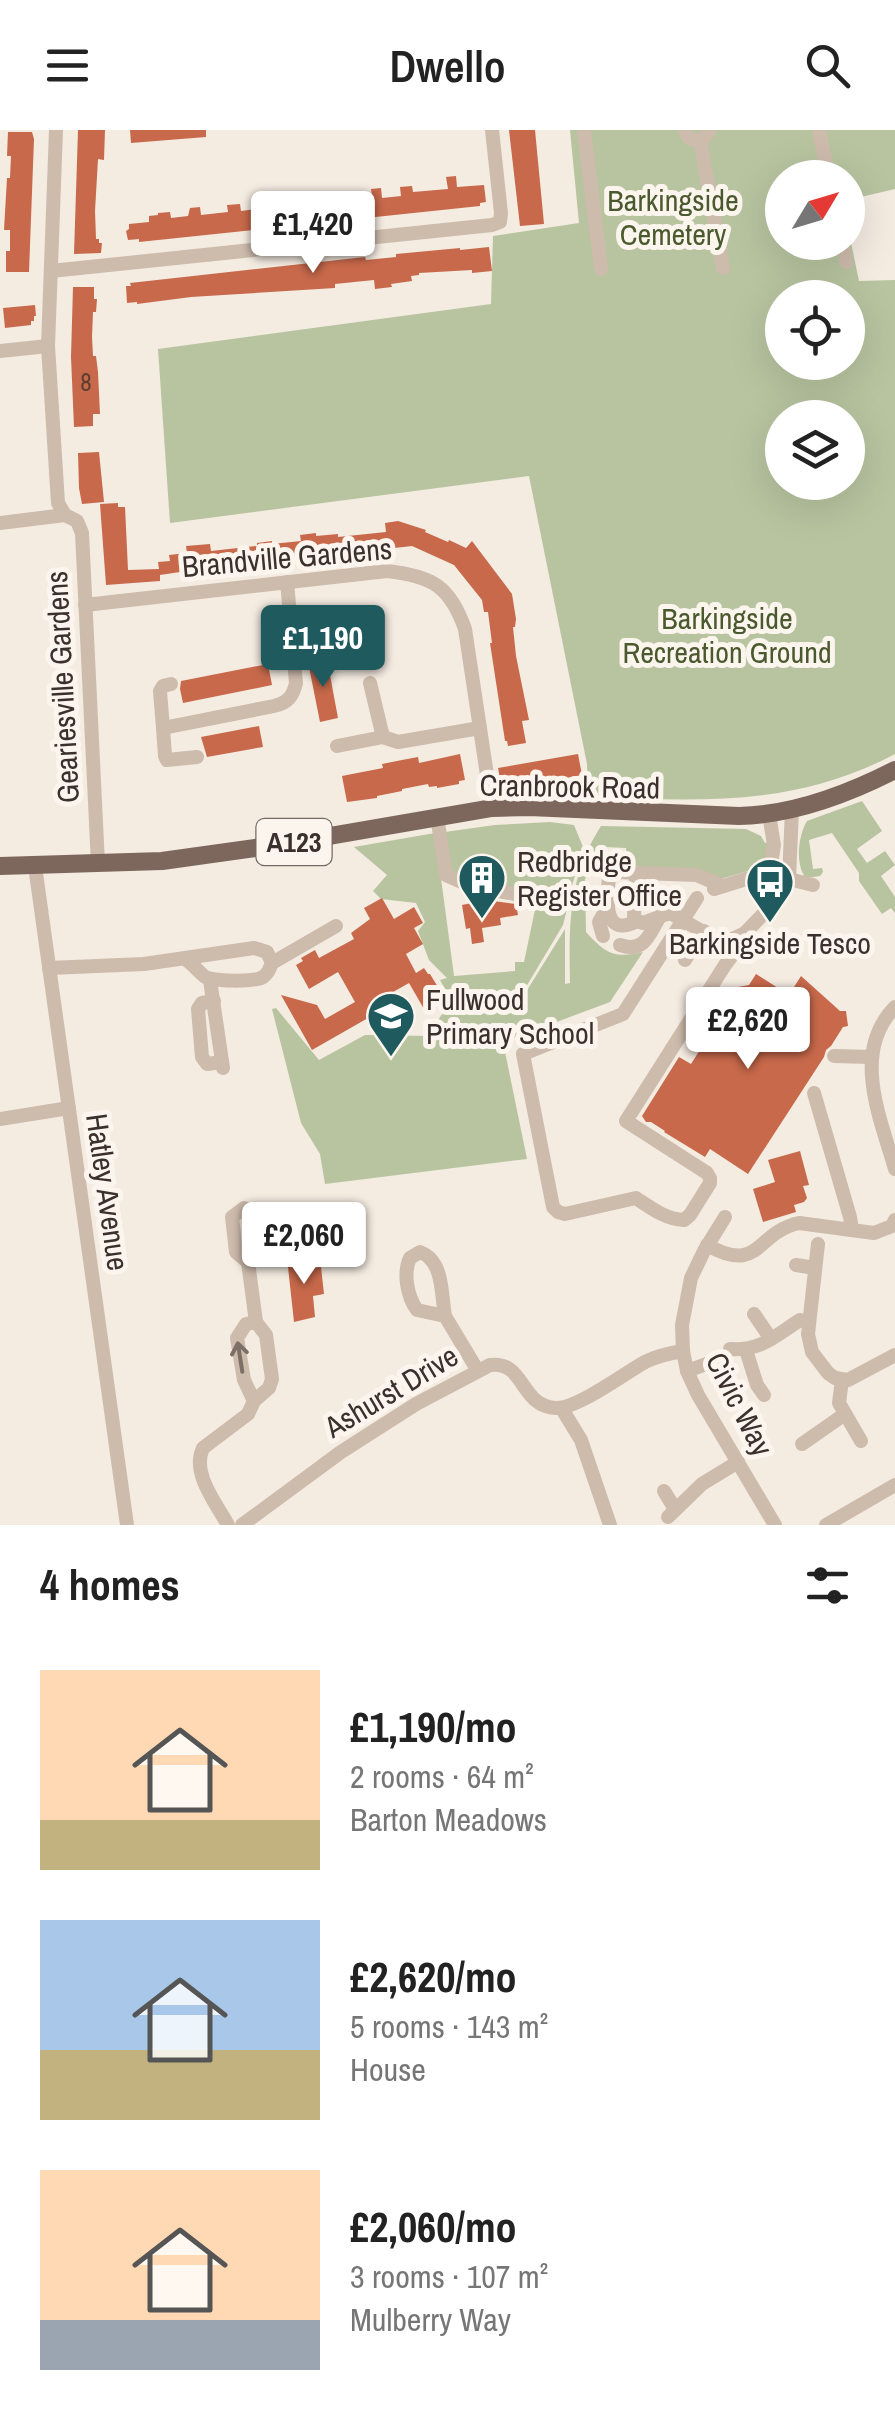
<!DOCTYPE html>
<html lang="en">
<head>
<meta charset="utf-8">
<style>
  body { margin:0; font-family:"Archivo Narrow",sans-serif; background:#f6f6f6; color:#222; height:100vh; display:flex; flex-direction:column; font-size:38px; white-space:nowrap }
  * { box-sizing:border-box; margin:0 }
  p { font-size:32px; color:#767676 }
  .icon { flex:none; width:55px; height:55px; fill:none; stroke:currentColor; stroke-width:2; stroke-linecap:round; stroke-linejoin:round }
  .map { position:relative; height:1395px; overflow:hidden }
  .side { display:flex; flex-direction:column; background:#fff; flex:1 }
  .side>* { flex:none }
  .needle { width:65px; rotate:52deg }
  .controls { position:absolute; left:765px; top:30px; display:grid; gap:20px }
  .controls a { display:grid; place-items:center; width:100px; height:100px; border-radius:50%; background:#fff; box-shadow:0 10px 40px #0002; font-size:50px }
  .price { position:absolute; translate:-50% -85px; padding:0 22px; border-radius:10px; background:#fff; color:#222; font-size:32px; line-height:65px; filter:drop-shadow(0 2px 5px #0008) }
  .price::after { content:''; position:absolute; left:50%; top:60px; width:30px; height:22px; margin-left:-15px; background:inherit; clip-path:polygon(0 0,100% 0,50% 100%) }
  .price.selected { background:#1f5a5e; color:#fff }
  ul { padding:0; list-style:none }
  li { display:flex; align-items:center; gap:30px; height:250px; padding:0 40px }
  li span { display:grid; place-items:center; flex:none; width:280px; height:200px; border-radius:0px; color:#555 }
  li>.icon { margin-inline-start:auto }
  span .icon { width:120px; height:120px; fill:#fffc; stroke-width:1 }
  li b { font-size:42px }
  h2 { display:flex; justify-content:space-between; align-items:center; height:120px; padding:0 40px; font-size:42px }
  header { display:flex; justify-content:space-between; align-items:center; height:130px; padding:0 40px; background:#fff; font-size:45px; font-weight:600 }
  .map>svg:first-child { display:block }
  .green { fill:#b8c4a0; fill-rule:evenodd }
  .building { fill:#c8694b }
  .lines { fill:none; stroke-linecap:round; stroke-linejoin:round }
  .minor { stroke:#cdbbac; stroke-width:14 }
  .major { stroke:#7d675c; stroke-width:18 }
  .oneway { stroke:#7d6f65 }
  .labels { text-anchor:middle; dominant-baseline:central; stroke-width:10; stroke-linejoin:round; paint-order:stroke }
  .number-label { font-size:25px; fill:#5e3e33 }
  .shield { fill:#fbf5ee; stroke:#756b66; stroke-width:2.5 }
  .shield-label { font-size:28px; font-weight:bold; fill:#3b302b }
  .park-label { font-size:30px; fill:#4a5a2e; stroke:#fbf5ee }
  .street-label { font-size:30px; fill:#3b302b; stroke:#fbf5ee }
  .poi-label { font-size:30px; fill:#3b302b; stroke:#fbf5ee; text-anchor:start }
</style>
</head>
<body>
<header><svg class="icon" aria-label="menu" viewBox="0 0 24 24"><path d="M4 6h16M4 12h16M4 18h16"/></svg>Dwello<svg class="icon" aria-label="search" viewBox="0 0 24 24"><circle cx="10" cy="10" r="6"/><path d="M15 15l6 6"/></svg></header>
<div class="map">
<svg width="895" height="1395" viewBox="0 0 895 1395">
  <rect width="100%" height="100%" fill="#f4ebe1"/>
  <g class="green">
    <path d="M570,0H895V59L848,70V48H782V112H848V98L859,151L895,150V624C795,677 701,671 591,667L588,665L587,634L529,346L170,393L158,219L491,174L493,106L579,93ZM782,168H848V232H782ZM782,288H848V352H782Z"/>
    <path d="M862,671L882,701L857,719L867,733L885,721L895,735L881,746L895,767V783L891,778L882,784L859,751V743L832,703L809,710L813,739L822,738L823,742L820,746L806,748C795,735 798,706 807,691Z"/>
    <path d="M550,692L574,695L583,717L570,763L568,759L567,760L570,767L563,795L517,872L521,870L565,799V854L570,853C569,795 568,747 601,696L746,699L761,706L765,713L768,712L766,728L758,738L721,749L629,736L627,733L626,718L605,717L604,728H595L585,749L586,802C605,823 614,829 643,822L610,872L503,912L527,1029L325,1054L320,1024L301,993L272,879L276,878L319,930L365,905L428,906L451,870L440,850L447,848L429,830L418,801L425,792L416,773L381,769L373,761L387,745L354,717L435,703L454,846L515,841V832H524L536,775L533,766L517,760L516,755L515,760L461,748L463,743L459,747C445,738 447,717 445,702L495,695Z"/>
  </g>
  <g class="building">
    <path d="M78,0H105L104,30L98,29L95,81L96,109H99V113H102L101,123L74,124Z"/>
    <path d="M130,0H206V7L131,13Z"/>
    <path d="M509,0H535L544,94L520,96Z"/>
    <path d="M8,2H32L34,9L29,142H6V121H10V100H4L7,48H10L11,26H7Z"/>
    <path d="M456,46L457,57L484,55L486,72L480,73V76L423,82L139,112V109L128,110L126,101L129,99V94L149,92V86L158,85V83L170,82L171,88L188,86L190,78L200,77L201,85L228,82L227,75L240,74L241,81L272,77V71L284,70V76L302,74L303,68L313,67L314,73L372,66L371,59L381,58L382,68L401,66L400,57L412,56L413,62L448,59L446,47Z"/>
    <path d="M489,117L492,141L472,143V140L419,143V145L411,146L412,151L391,154L392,157L375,159L374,150L335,154V158L191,167L137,174V172L127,173L126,156H131L130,153L365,127L366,130L396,127V124L460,118V120Z"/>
    <path d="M73,157H94V169H97L96,182H93L92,207L93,226H96L98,242L100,284H93V296L74,297L71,227Z"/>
    <path d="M35,175L36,186H34V191H31V195L5,198L3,178Z"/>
    <path d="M99,322L104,372L82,374L79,358L78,323Z"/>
    <path d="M118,373V377H125L128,440L159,439L158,432L170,431L169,425L187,423L186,416L210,414L211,421L257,416V413L272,411V414L301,411L300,405L316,403V406L338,404V407L386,402L385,393L398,391L426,400L425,402L448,412L449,410L466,418L472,411L512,464L516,489L515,497H513L516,526L529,590L522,591L526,613L508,616L507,611H505L490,513H492L488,482H484L482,470L454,435L412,416L180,442L160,445V451L106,455L100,374Z"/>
    <path d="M327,529L338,588L320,592L308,532Z"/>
    <path d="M268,534L272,555L183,573L180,559L181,551Z"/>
    <path d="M259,596L263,617L207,627L201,607Z"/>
    <path d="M460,624L465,650L459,651V654L437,658V656L429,657L428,654L402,659V661L377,666V668L347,672L342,646L383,638L382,634L402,630L418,627L419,633Z"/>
    <path d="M578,624L582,645L502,660L498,638Z"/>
    <path d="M382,768L394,789L414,777L423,793L414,798L423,814L406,824L416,843L424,838L428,844H430L444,867L424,879L409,853L370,875L375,884L312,920L281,865L317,875L325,889L355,872L338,842L309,859L296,835L303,831L301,828L315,820L319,828L354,809L351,803L370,789L364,778Z"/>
    <path d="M486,770L516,774L518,785L500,788L501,795L482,798L484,812L472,814L470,798L466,799L462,775Z"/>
    <path d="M756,844L789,865L801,846L840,881H846L848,896L843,897L831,916L826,920L824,927L748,1044L710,1019L705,1027L664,1002L665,1001L651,992H646L642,986L679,927L691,934L733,868L732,864L739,862L738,857L749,855Z"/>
    <path d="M800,1021L809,1055L803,1056L807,1068L804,1072L794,1075L796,1082L763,1092L753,1059L775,1052L768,1030Z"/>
    <path d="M308,1126L309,1138L321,1137L324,1164L313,1166L315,1187L294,1192L287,1128Z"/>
  </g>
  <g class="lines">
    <g class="minor">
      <path d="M56,0L48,216L58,373L65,385"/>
      <path d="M584,0L601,139"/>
      <path d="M685,0C687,9 695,12 703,9L710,0"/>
      <path d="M819,0L829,48"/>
      <path d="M700,10L723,138"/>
      <path d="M842,112L846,132"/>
      <path d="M51,141L492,95L500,92L501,83L492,0"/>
      <path d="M0,221L48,216"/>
      <path d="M65,385L77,391L82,403L98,734"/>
      <path d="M0,393L65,385"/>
      <path d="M85,475L387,441C432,446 450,456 465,499L492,678"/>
      <path d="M370,553L383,607L398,612L480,598"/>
      <path d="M163,598L160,561L163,556L171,554"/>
      <path d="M337,616L383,607"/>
      <path d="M197,627L167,630L165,626L163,598L274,576C288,573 293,566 296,553L287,452"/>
      <path d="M437,686L446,745L471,756L515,764"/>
      <path d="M35,736L127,1395"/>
      <path d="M789,749L813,755"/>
      <path d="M722,756L697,745L641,743L636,747L634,786L637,791L643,793L667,784H672L719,811H728L745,803L778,769L789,749L792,679"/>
      <path d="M714,759L759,745L771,735L774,715L769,684"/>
      <path d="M697,768L623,884L523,924L553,1077L558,1082L565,1084L636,1068C651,1078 665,1089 684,1090L690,1085L710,1053V1048L707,1043L626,991L725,835L742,812L745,803"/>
      <path d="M637,791C602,809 607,768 609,747L617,742L641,743"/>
      <path d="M603,806L599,792L607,778"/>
      <path d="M620,815C645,823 649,805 660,786"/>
      <path d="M685,830L704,801"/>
      <path d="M272,833L336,796"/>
      <path d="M49,838L144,834L254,818L267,822L272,833C269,840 269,842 263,847C255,852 211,852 204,846C197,840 193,834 185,829"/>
      <path d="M210,850L223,938"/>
      <path d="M214,871L202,873L198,879L202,927L207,934L222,932"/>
      <path d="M895,877C851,922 880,987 895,1039"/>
      <path d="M834,926L872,927"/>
      <path d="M814,963L850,1087L852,1100"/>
      <path d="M0,989L69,978"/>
      <path d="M725,1087L704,1121L691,1148L682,1195L683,1221L687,1241L698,1265L775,1395"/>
      <path d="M818,1114L808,1204L812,1222L828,1243L835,1248L848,1250L895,1225"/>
      <path d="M707,1115C760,1145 755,1103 799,1093L874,1103L892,1096L895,1090"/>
      <path d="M796,1135L815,1138"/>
      <path d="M754,1184L771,1209"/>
      <path d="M445,1186C441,1164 444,1131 420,1122L410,1128C403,1143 407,1166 417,1180L445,1186L478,1241"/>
      <path d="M730,1219C761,1221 775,1206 800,1190L809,1192"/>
      <path d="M746,1220L757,1255L764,1265"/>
      <path d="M687,1241L712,1232"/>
      <path d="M842,1250L839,1273L861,1311"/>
      <path d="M254,1271L244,1250L237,1208L246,1194L256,1192"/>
      <path d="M562,1279L581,1310L610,1395"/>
      <path d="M802,1314L845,1284"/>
      <path d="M664,1361L675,1379"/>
      <path d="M668,1387L702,1354L738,1332"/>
      <path d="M228,1395C216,1373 191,1343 203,1318L248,1284L254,1271L269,1258L272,1249L266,1205L256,1192L248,1132L236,1122L232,1087L244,1078L258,1084L262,1119L248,1132"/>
      <path d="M242,1395L341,1322L416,1274L490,1235C525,1230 520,1277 556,1278C577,1279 625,1243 645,1232C657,1226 670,1223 683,1221"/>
      <path d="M826,1395L895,1355"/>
    </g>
    <path class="major" d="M0,736L162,731L283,714L492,678L529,677L739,686C792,685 848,664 895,640"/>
  </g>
  <defs><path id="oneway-shaft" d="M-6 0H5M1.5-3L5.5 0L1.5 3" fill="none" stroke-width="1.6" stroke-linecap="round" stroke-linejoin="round" transform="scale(2.5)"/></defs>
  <use class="oneway" href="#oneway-shaft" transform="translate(240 1227) rotate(-99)"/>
  <defs>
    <g id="building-pin" transform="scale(2.5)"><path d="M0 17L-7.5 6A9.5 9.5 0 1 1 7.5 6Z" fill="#1f5a5e" stroke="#fbf5ee"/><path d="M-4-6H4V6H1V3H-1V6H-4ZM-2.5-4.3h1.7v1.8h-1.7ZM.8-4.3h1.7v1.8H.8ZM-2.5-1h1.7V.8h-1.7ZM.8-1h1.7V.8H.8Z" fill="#fff"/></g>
    <g id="bus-pin" transform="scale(2.5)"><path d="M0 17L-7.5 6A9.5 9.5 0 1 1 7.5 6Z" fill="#1f5a5e" stroke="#fbf5ee"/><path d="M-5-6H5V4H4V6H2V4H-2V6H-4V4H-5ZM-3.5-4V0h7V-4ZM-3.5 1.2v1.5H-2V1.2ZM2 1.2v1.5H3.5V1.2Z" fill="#fff"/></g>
    <g id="school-pin" transform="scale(2.5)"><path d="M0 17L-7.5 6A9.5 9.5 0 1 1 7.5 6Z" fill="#1f5a5e" stroke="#fbf5ee"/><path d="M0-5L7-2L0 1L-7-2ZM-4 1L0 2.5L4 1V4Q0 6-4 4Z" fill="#fff"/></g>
  </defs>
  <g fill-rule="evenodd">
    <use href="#building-pin" x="482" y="748"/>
    <use href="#bus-pin" x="770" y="752"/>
    <use href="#school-pin" x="391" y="886"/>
  </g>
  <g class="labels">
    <g class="number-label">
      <text x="86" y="252">8</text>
    </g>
    <rect class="shield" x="256.5" y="689" width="75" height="46" rx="8"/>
    <g class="shield-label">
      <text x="294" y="712">A123</text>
    </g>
    <g class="park-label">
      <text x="673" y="70">Barkingside<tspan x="673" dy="34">Cemetery</tspan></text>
      <text x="727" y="488">Barkingside<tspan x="727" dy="34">Recreation Ground</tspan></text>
    </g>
    <g class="street-label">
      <text transform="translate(287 427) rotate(-5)">Brandville Gardens</text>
      <text transform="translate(62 557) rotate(-93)">Geariesville Gardens</text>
      <text transform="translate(570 656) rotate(1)">Cranbrook Road</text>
      <text transform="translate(108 1062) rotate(82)">Hatley Avenue</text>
      <text transform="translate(391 1261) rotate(-31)">Ashurst Drive</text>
      <text transform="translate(740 1274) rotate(63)">Civic Way</text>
    </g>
    <g class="poi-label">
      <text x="517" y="731">Redbridge<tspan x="517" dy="34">Register Office</tspan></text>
      <text x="770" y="813" text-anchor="middle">Barkingside Tesco</text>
      <text x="426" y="869">Fullwood<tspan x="426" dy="34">Primary School</tspan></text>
    </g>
  </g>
</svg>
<div class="controls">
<a><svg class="needle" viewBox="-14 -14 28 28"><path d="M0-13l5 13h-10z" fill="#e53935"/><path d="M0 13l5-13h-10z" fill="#767676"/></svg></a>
<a><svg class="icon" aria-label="locate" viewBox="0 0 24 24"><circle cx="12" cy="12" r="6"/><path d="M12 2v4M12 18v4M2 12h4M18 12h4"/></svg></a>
<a><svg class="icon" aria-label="layers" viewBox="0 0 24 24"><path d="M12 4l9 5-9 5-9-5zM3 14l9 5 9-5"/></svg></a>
</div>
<b class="price" style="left:313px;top:146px">£1,420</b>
<b class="price selected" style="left:323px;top:560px">£1,190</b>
<b class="price" style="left:748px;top:942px">£2,620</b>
<b class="price" style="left:304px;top:1157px">£2,060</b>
</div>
<section class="side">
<h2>4 homes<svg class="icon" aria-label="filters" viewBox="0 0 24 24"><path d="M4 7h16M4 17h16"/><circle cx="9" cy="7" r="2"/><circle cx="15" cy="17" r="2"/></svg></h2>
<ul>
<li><span style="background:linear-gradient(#ffd9b3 75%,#c2b280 0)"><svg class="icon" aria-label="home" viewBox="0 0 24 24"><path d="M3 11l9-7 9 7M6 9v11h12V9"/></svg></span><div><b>£1,190/mo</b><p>2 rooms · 64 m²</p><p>Barton Meadows</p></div></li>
<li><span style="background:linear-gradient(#a9c7e8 65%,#c2b280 0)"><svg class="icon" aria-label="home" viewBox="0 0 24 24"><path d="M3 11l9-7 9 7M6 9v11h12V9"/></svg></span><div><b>£2,620/mo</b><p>5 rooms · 143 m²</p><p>House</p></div></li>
<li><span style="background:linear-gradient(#ffd9b3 75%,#9aa5b1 0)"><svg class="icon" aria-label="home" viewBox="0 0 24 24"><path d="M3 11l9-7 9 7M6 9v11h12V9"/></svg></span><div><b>£2,060/mo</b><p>3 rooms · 107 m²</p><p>Mulberry Way</p></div></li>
</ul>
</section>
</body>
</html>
